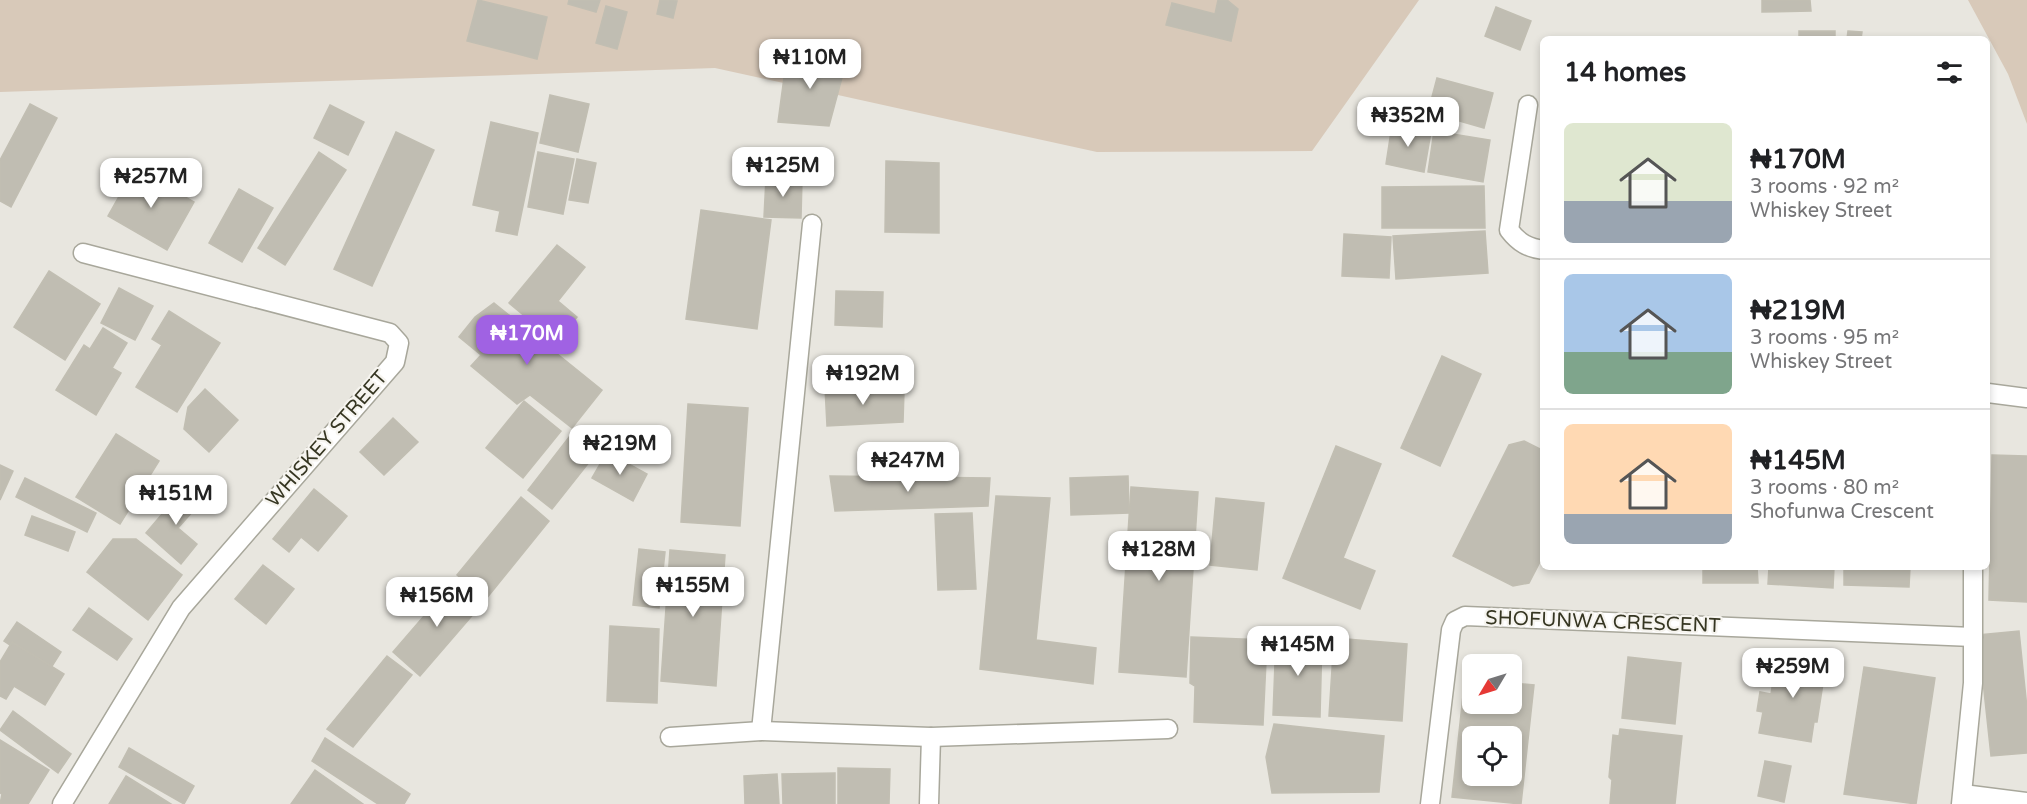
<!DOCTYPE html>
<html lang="en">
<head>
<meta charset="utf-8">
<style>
  body { margin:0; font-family:"Varela Round",sans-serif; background:#f2f2f2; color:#202124; height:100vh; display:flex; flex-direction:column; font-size:22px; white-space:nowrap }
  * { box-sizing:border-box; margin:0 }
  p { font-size:20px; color:#757577 }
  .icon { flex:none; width:33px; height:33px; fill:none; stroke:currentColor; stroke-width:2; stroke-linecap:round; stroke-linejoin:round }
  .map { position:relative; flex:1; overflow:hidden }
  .panel { position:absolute; left:1540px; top:36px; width:450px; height:534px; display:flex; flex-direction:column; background:#fff; border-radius:9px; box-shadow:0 3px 9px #0003 }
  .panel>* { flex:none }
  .needle { width:39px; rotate:232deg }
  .tools { position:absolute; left:1462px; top:654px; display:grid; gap:12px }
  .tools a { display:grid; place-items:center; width:60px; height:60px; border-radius:9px; background:#fff; box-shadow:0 3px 9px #0003; font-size:30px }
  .price { position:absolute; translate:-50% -51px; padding:0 14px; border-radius:12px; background:#fff; color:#222; font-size:20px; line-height:39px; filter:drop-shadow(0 2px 3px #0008) }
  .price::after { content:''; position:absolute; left:50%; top:36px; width:18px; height:14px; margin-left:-9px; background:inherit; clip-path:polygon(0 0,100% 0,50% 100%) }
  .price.selected { background:#a062e3; color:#fff }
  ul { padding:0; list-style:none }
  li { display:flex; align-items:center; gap:18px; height:150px; padding:0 24px }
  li+li { border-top:2px solid #e0e0e0 }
  li span { display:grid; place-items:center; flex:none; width:168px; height:120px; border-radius:9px; color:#555 }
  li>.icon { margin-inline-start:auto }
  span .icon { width:72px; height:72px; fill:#fffc; stroke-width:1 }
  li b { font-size:26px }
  h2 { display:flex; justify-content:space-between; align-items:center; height:72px; padding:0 24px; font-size:26px }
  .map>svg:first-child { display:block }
  .green { fill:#d8c9b9 }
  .building { fill:#c0bdb2; stroke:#c1beb2; stroke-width:1.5; fill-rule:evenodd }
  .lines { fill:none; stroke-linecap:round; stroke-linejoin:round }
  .minor-casing { stroke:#a8a79b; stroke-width:21 }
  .minor { stroke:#fff; stroke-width:18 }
  .labels { text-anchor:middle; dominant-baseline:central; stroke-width:4.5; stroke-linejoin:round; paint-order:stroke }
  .street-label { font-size:20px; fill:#363622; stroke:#f6f4ef }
</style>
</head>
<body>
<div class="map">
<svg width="2027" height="804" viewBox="0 0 2027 804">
  <rect width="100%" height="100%" fill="#e8e6df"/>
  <g class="green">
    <path d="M0,0H1419L1312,151L1097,152L715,68L0,92Z"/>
    <path d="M1968,0H2027V124L2008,74Z"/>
  </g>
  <g class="building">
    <path d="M478,0L547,17L537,59L467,41Z"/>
    <path d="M569,0H600L596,12L568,4Z"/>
    <path d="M660,0L677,1L673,18L657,14Z"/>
    <path d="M1218,0H1227L1238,9L1231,41L1166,25L1172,3L1215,14Z"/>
    <path d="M1762,0H1810L1811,11L1762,12Z"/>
    <path d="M606,6L627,12L617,49L596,43Z"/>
    <path d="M1496,7L1531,21L1520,50L1485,36Z"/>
    <rect x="1799" y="31" width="36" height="8"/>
    <path d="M1848,31L1862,32L1861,39H1847Z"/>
    <path d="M787,55L847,59L829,126L778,122Z"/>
    <path d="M1437,78L1493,93L1484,128L1428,112Z"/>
    <path d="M550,95L589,104L578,152L540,143Z"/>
    <path d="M30,104L57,118L11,207L0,201V160Z"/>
    <path d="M330,105L364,122L348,155L314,138Z"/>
    <path d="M491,122L538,133L517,235L496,231L500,211L473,205Z"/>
    <path d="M1392,125L1431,132L1424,172L1386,164Z"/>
    <path d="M1434,131L1490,140L1483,182L1428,172Z"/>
    <path d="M396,132L434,150L372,286L334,269Z"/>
    <path d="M319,152L346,170L285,265L258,248Z"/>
    <path d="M538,152L574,159L563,214L528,207Z"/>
    <path d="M577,159L596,163L588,203L569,200Z"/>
    <path d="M886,161L939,163V233L885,232Z"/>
    <path d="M135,168L194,202L167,250L108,216Z"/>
    <path d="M766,178L802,179L801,218L764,217Z"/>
    <path d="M1484,186L1485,228H1382V187Z"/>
    <path d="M239,189L273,208L242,262L209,243Z"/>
    <path d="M701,210L771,220L757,329L686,319Z"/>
    <path d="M1485,231L1488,273L1396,279L1393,236Z"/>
    <path d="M1344,234L1391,237L1389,278L1342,276Z"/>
    <path d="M557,245L585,267L558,301L577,317L556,342L509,303Z"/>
    <path d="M49,271L100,304L65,360L14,327Z"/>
    <path d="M119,288L153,306L135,340L101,323Z"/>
    <path d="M836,291L883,292L882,327L835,325Z"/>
    <path d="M494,303L602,390L572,428L530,395L517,404L471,366L481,355L459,337L475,317Z"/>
    <path d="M169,311L220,343L177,412L136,387L162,345L152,339Z"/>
    <path d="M103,328L127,343L112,368L121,373L96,415L56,390L84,345L90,349Z"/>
    <path d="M1442,356L1481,374L1440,466L1401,448Z"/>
    <path d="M825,387L904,391L903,422L827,426Z"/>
    <path d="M205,389L238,420L209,452L184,429L188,407Z"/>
    <path d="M524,401L561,431L523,478L486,448Z"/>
    <path d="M688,404L748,408L740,526L681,522Z"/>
    <path d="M393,418L418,442L384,475L360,452Z"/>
    <path d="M573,432L598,451L552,509L528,490Z"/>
    <path d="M116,434L159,461L120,524L76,497Z"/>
    <path d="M1524,441L1544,451V554L1529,583L1513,586L1453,556L1509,445Z"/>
    <path d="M1336,446L1381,464L1343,558L1375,571L1360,609L1283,578Z"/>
    <path d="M607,452L647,474L633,501L592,478Z"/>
    <path d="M1992,455L2027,456V602L1989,600Z"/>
    <path d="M0,465L13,471L0,500Z"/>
    <path d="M830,476L990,478L988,506L835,511Z"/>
    <path d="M1128,476L1129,513L1071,515L1070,478Z"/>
    <path d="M25,478L96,513L87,532L16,497Z"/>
    <path d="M185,487L202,501L178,528L197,544L181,564L146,533Z"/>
    <path d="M1131,487L1198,492L1186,677L1119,672Z"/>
    <path d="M314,489L347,516L318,551L301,537L289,552L273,539Z"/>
    <path d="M996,496L1050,498L1036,640L1096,648L1093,684L980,669Z"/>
    <path d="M521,497L549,521L486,599L457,575Z"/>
    <path d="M1216,498L1264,503L1257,570L1210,565Z"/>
    <path d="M972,513L976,589L938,590L935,514Z"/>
    <path d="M32,516L75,532L68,551L25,535Z"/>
    <path d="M113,539H136L182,575L148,620L87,572Z"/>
    <path d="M639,549L665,552L659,608L633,605Z"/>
    <path d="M670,550L725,555L716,686L661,681Z"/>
    <path d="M263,565L294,589L266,624L235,599Z"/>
    <path d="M1703,567H1757L1758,583H1703Z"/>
    <path d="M1769,567H1834L1833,588L1768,584Z"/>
    <path d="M1844,567H1910L1909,587L1844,585Z"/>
    <path d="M455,580L482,604L420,676L393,652Z"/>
    <path d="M89,608L132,639L117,660L73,630Z"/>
    <path d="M17,622L61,652L49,671L4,641Z"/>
    <path d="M610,626L659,629L657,703L607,701Z"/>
    <path d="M2019,631L2027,708V753L1991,756L1978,635Z"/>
    <path d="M1191,637L1267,640L1263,725L1194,722L1195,686L1190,683Z"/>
    <path d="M1276,637L1322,638L1320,717L1273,715Z"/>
    <path d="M1334,638L1407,644L1402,721L1329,716Z"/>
    <path d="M12,642L64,674L45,705L14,686L6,699L0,696V662Z"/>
    <path d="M1777,655L1826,664L1817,722H1814L1811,742L1759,733L1763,712L1757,711L1760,692L1771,694Z"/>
    <path d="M387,656L412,675L353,747L327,729Z"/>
    <path d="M1628,657L1681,663L1675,724L1622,718Z"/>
    <path d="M1864,667L1935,678L1916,804L1844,794Z"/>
    <path d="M1465,677L1473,678V704H1512V683L1534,685L1521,804L1452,797ZM1473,736H1512V776H1473Z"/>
    <path d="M13,711L71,754L58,773L0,730Z"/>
    <path d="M1274,724L1384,736L1379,792L1272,793L1266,757Z"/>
    <path d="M1620,729L1682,736L1675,804H1610L1612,780L1609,777L1613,735L1619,736Z"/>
    <path d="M325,738L410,794L404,804H378L312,761Z"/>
    <path d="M0,740L49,770L28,804H0L2,794L0,793Z"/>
    <path d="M129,748L194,786L184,804L119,767Z"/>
    <path d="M1765,761L1791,766L1784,802L1758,796Z"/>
    <path d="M838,768L890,769L889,804H838Z"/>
    <path d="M315,770L363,804H291Z"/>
    <path d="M835,773V804H783L782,774Z"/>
    <path d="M777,774L779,804H745L744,776Z"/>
    <path d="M126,776L171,804H109Z"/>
  </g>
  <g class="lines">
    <g class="minor-casing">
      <g id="minor">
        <path d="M1528,105L1509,230C1519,243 1528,248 1544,250"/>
        <path d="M1988,393L2027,398"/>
        <path d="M761,731L812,224"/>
        <path d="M670,737L761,731L931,737L1168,729"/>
        <path d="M1963,794L2027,802"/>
        <path d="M62,804L181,608L395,362L399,343L390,333L83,253"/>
        <path d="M929,804L931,737"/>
        <path d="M1430,804L1451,630L1455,621L1465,616L1973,637"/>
        <path d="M1961,804L1973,683V567"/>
      </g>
    </g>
    <use href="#minor" class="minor"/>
  </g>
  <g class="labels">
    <g class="street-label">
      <text transform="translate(327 439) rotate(-49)">WHISKEY STREET</text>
      <text transform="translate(1603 622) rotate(2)">SHOFUNWA CRESCENT</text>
    </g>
  </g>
</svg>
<div class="tools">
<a><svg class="needle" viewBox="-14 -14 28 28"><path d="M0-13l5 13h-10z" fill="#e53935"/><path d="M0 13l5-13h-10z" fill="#757577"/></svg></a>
<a><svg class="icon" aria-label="locate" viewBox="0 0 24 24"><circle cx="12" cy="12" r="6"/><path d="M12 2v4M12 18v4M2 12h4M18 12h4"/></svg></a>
</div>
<b class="price" style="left:810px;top:90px">₦110M</b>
<b class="price" style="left:1408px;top:148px">₦352M</b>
<b class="price" style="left:783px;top:198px">₦125M</b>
<b class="price" style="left:151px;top:209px">₦257M</b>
<b class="price selected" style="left:527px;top:366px">₦170M</b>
<b class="price" style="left:863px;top:406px">₦192M</b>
<b class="price" style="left:620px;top:476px">₦219M</b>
<b class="price" style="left:908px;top:493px">₦247M</b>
<b class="price" style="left:176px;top:526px">₦151M</b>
<b class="price" style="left:1159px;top:582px">₦128M</b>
<b class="price" style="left:693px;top:618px">₦155M</b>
<b class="price" style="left:437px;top:628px">₦156M</b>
<b class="price" style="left:1298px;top:677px">₦145M</b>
<b class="price" style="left:1793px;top:699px">₦259M</b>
<section class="panel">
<h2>14 homes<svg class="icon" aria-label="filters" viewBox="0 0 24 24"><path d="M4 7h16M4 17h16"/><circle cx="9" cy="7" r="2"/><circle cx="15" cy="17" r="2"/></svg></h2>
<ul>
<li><span style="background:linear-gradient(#dfe7d0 65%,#9aa5b1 0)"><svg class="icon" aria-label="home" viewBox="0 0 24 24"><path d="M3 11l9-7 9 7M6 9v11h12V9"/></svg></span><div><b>₦170M</b><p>3 rooms · 92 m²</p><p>Whiskey Street</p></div></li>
<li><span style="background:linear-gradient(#a9c7e8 65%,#7fa58c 0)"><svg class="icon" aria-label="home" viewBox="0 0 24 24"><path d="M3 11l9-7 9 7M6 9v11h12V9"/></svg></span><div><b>₦219M</b><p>3 rooms · 95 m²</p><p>Whiskey Street</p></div></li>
<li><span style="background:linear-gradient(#ffd9b3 75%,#9aa5b1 0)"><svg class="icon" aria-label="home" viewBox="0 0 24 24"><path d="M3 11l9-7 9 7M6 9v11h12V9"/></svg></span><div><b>₦145M</b><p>3 rooms · 80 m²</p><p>Shofunwa Crescent</p></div></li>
</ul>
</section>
</div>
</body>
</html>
